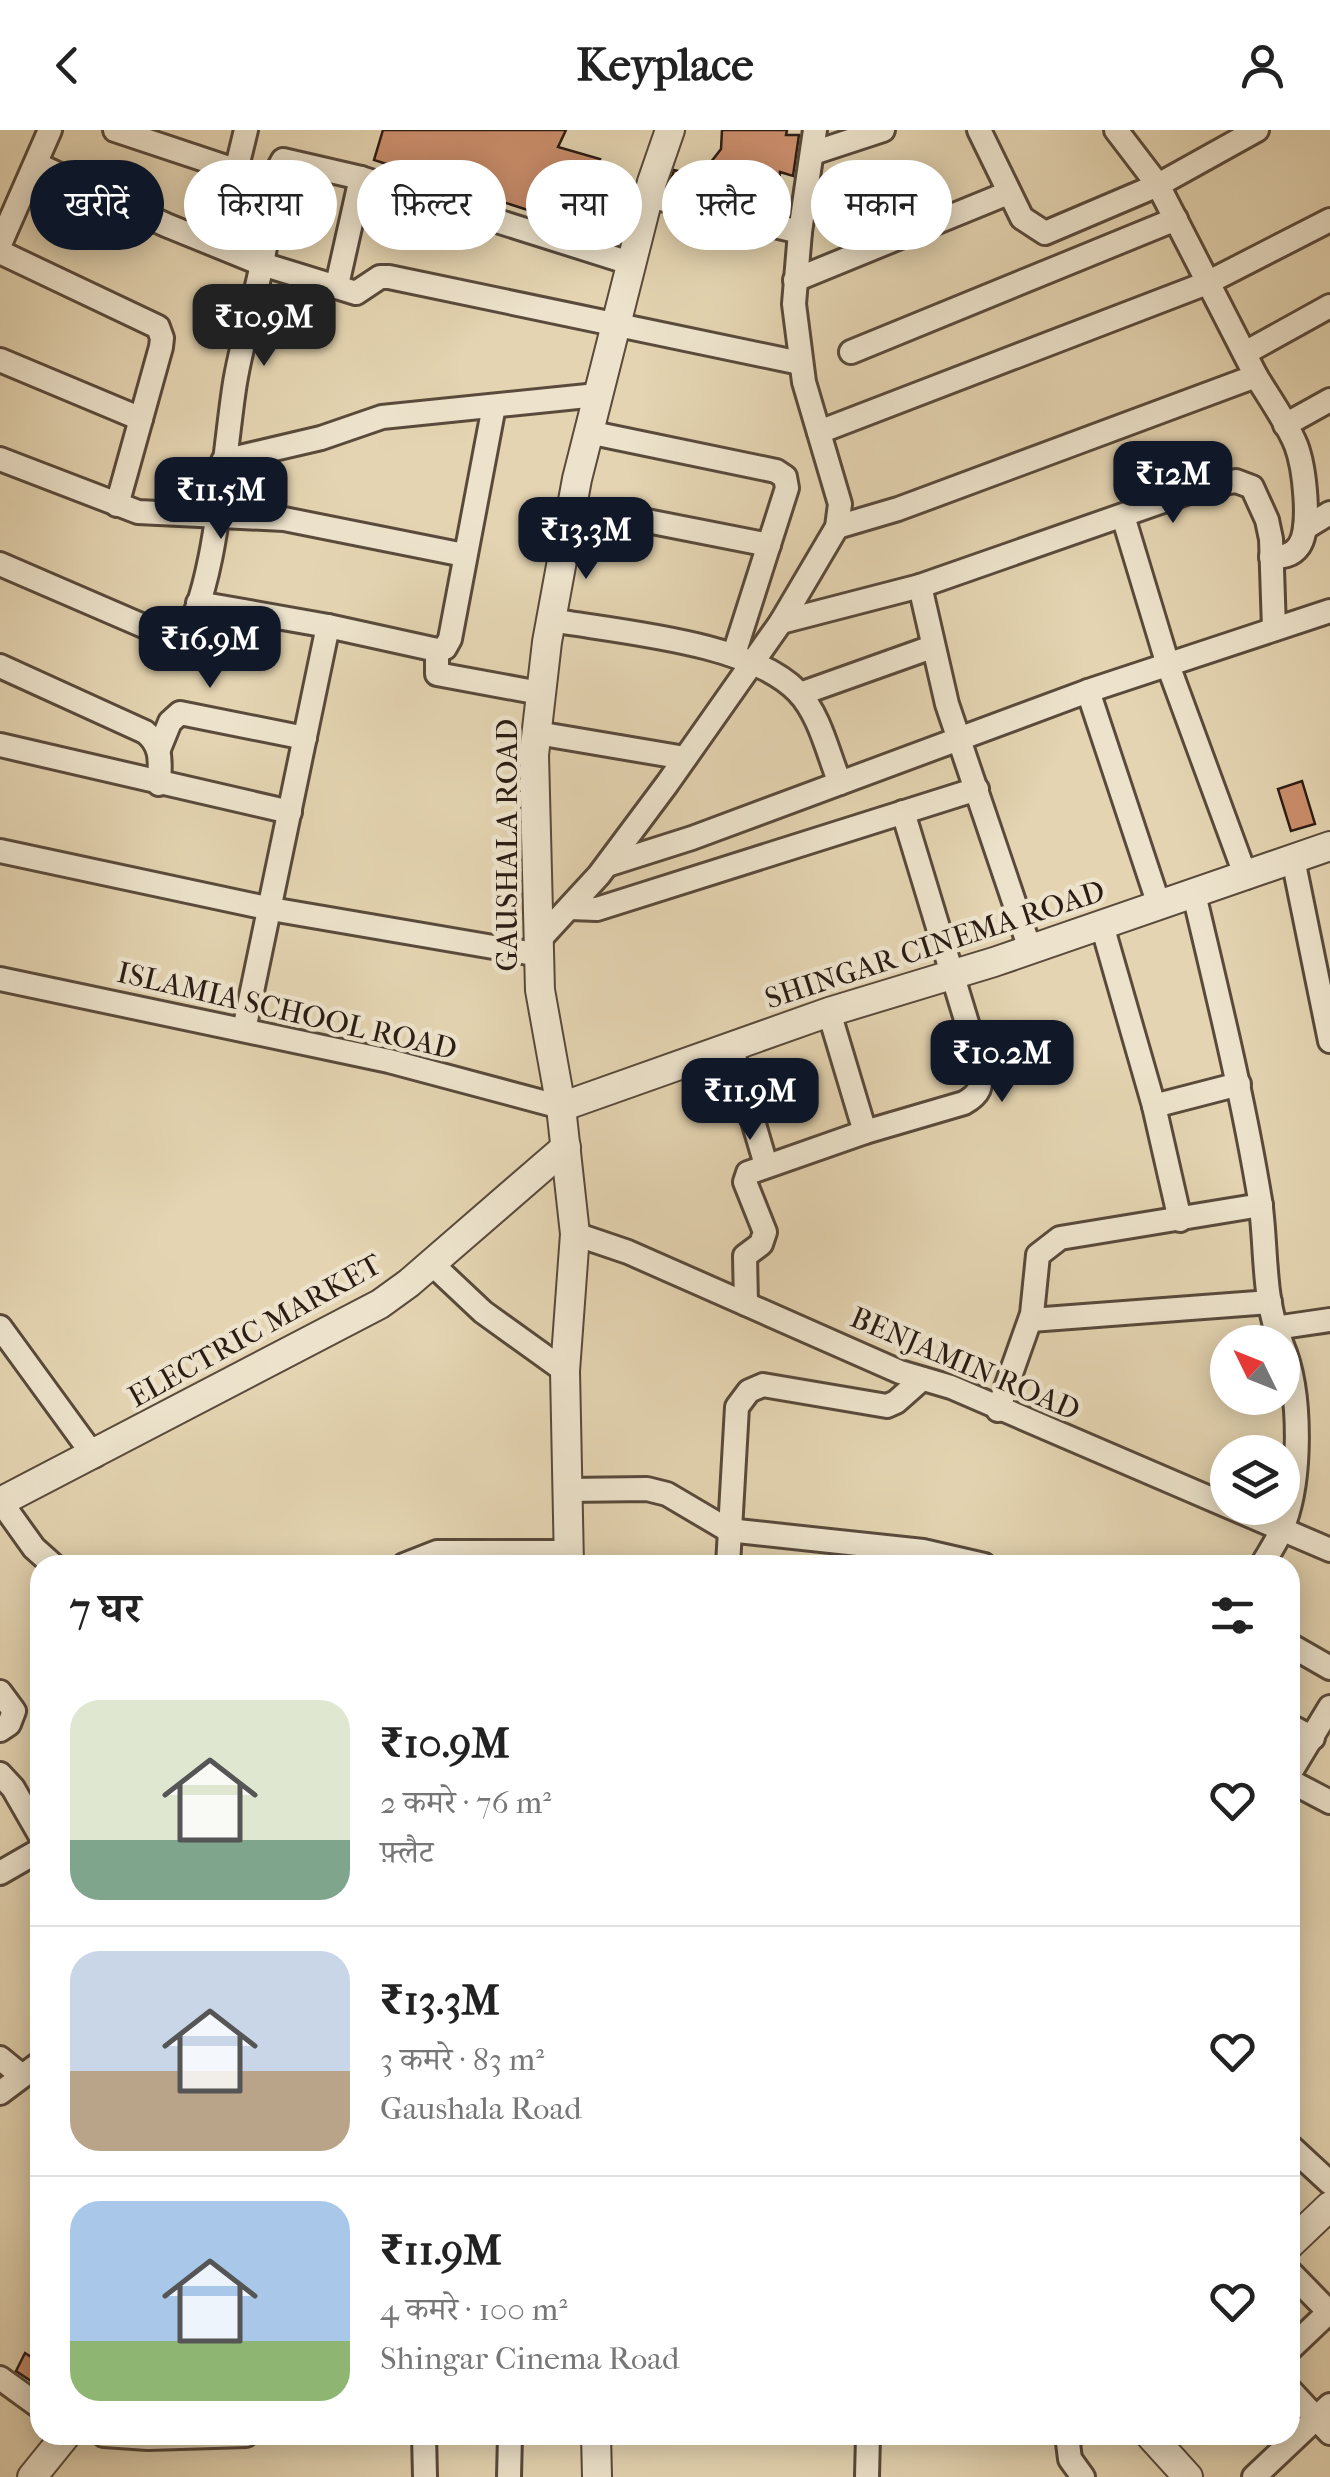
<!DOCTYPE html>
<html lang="hi">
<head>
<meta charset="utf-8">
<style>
  body { margin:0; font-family:"IM FELL French Canon","Noto Serif Devanagari",serif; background:#f6f6f6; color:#222; height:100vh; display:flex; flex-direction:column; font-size:38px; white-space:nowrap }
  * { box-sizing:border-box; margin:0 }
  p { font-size:32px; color:#767676 }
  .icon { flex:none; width:55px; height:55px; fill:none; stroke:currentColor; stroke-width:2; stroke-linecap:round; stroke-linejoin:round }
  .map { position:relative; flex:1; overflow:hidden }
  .sheet { position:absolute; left:30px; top:1425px; width:1270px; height:890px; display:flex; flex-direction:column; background:#fff; border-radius:30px; box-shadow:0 5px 25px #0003 }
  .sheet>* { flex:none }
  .hud { position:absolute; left:30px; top:30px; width:1270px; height:90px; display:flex; gap:20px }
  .needle { width:65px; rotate:313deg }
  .buttons { position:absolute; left:1210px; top:1195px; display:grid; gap:20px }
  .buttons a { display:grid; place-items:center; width:90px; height:90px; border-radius:50%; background:#fff; box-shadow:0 5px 25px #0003; font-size:50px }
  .price { position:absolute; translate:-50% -85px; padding:0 22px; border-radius:20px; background:#111827; color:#fff; font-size:32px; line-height:65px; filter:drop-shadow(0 2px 5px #0008) }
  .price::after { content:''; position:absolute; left:50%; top:60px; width:30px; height:22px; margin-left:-15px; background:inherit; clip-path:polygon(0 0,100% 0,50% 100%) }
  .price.selected { background:#222; color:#fff }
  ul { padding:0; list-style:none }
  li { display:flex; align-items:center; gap:30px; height:250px; padding:0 40px }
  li+li { border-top:2px solid #e0e0e0 }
  li span { display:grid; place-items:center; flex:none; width:280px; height:200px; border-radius:30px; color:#555 }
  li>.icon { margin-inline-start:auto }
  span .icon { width:120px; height:120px; fill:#fffc; stroke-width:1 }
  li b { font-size:42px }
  h2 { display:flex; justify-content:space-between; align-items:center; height:120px; padding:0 40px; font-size:42px }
  .pill { padding:0 35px; border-radius:45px; background:#fff; box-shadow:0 5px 25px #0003; font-size:35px; line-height:90px }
  .pill.selected { background:#111827; color:#fff }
  header { display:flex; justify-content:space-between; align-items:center; height:130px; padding:0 40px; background:#fff; font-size:45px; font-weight:800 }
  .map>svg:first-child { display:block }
  .building { fill:#cc8f6d; stroke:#2b1c14; stroke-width:2.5 }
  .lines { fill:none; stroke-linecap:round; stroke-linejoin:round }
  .minor-casing { stroke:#594a3b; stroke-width:28 }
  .tertiary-casing { stroke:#594a3b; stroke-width:32 }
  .minor { stroke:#ede3cc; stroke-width:22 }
  .tertiary { stroke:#ede3cc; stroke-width:28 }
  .labels { text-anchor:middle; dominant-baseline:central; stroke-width:9; stroke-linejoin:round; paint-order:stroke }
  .street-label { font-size:30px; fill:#2b1c14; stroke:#ede3cc }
</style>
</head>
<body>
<header><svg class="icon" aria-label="back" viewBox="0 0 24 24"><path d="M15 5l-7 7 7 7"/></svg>Keyplace<svg class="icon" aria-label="person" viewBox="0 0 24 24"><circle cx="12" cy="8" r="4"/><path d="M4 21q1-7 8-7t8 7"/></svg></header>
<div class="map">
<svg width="1330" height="2347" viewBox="0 0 1330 2347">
  <rect width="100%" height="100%" fill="#e4d4b1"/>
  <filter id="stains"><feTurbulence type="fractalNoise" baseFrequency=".002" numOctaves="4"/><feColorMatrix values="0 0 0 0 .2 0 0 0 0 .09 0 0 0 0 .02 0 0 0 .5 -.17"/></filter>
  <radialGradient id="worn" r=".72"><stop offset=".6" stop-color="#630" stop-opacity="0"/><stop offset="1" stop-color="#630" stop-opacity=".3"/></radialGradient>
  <g class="building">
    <path d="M383,0H566L558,17L600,29L577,96L374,30Z"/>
    <path d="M722,0H787L786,5H799L793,46L780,42L777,81L753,76L740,67L738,72L670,53L674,40L700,46L721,19Z"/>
    <path d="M1302,651L1315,694L1291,701L1278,659Z"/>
    <path d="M25,2223L40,2233V2257L16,2241Z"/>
  </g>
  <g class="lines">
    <g class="minor-casing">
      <g id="minor">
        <path d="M115,0L274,53"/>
        <path d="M979,0L1022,88L1045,103L1158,55L1257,0"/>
        <path d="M813,23L883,0"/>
        <path d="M36,34L166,95L262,134L356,163L380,147H389L800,233"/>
        <path d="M236,41L246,0"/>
        <path d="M648,66L800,102"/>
        <path d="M0,114L50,0"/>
        <path d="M0,122L158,197L162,208L161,217L117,375"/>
        <path d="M795,150L1008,63"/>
        <path d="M337,155L361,48"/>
        <path d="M851,222L1176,89"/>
        <path d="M1245,223L1330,176"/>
        <path d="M0,230L141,289"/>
        <path d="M1256,246C1270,269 1286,291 1296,315C1304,336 1312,397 1299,416C1292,426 1282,427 1271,427"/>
        <path d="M1285,295L1330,270"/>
        <path d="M588,302L776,341L785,347L787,358L734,524"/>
        <path d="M819,302L1207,153L1330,90"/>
        <path d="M0,329L138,382L284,389L464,425"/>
        <path d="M223,331L321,308L382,287L597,265"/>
        <path d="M1123,386L1168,535L1246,747"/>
        <path d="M647,391L769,415"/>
        <path d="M837,397L898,379L1256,246L1158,55L1116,0"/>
        <path d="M1305,398L1330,383"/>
        <path d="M0,434L162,504L179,507C216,480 226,298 236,247C243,209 254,172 262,134C268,104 271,73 276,43L283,30L361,48L633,134"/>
        <path d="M920,456L947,574L1030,819"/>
        <path d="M198,473L328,496L437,520L445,518L450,509L494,276"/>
        <path d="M551,490C620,502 750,512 798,562C820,585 828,624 840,653"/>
        <path d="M781,492L920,456L1206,356L1236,351L1252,357L1267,390L1271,409L1274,499"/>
        <path d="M437,520V544L540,563"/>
        <path d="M0,536L145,602C163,616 160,633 159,654"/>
        <path d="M1088,561L1159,775"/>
        <path d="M800,564L932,517"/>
        <path d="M537,603L685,628"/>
        <path d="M0,615L290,682"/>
        <path d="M159,619L170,592L180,583L305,608"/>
        <path d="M0,721L271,779L540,825"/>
        <path d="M1293,729L1330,911"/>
        <path d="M607,735L692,708L1088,561L1330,481"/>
        <path d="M1194,764C1218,866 1243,967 1260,1070C1267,1117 1262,1168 1281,1212"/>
        <path d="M570,778L597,779L977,659"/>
        <path d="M1102,795L1154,976L1180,1090"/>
        <path d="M540,809L599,745L667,654L781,492L837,397L840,374L804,252L794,174L800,102L815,0"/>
        <path d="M0,849L389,931L561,977"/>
        <path d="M244,900L328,496"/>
        <path d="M731,916L766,1035"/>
        <path d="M1154,976L1239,954"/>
        <path d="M865,1002L964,973C980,964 981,958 981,939L903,682"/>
        <path d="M575,1104L628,1122L900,1242L951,1257L1330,1420"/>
        <path d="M431,1133L483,1182L565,1241"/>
        <path d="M746,1174L745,1126L761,1114L765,1102L745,1052L748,1043L865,1002L829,882"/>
        <path d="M1031,1190L1270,1172"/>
        <path d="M0,1197L94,1326"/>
        <path d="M1275,1198L1330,1190"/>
        <path d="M998,1280L1032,1184L1038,1125L1060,1108L1261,1075"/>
        <path d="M567,1360L647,1359L667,1364L728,1400L923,1421L984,1435"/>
        <path d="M1,1372L34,1418L53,1435"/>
        <path d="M404,1435L437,1422H568"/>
        <path d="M728,1435L737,1277L749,1261L763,1255L887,1276L896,1272L922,1249"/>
        <path d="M1262,1435C1268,1424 1276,1413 1281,1401C1302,1354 1302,1262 1282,1215"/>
        <path d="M1290,1515L1330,1538"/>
        <path d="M0,1562L14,1581L9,1594L0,1600"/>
        <path d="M1290,1596L1313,1608"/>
        <path d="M1290,1643L1330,1577"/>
        <path d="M0,1644L13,1658L40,1705"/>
        <path d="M1290,1651L1330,1672"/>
        <path d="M0,1743L40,1720"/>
        <path d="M0,1928L22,1946"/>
        <path d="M0,1963L40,1933"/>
        <path d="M1290,2016L1330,2053"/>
        <path d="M1290,2142L1330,2183"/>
        <path d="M1290,2219L1330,2181"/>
        <path d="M0,2248L40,2277"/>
        <path d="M1290,2260L1330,2303"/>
        <path d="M104,2305L148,2308L246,2305"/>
        <path d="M424,2305L425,2347"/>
        <path d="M1067,2305L1070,2329L1083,2347"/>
        <path d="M509,2347L510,2305"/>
        <path d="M867,2347L868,2305"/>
        <path d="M1254,2347L1330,2275"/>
      </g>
    </g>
    <g class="tertiary-casing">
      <g id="tertiary">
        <path d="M561,977L829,882L994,832L1330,716"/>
        <path d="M0,1372L380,1174L409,1153L566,1017"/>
        <path d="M569,1435L565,1241L575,1104L561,977L540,860L534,625L547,512L577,349L652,52L670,0"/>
        <path d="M1290,2114L1330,2076"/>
        <path d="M596,2305L597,2347"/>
        <path d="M1150,2305L1188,2347"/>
        <path d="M32,2347L66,2305"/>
      </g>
    </g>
    <use href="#minor" class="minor"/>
    <use href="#tertiary" class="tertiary"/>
  </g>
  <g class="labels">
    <g class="street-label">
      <text transform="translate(507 715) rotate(-90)">GAUSHALA ROAD</text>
      <text transform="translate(935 815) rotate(-18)">SHINGAR CINEMA ROAD</text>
      <text transform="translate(287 881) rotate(13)">ISLAMIA SCHOOL ROAD</text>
      <text transform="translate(255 1201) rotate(-29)">ELECTRIC MARKET</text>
      <text transform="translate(965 1234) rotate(23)">BENJAMIN ROAD</text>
    </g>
  </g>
  <rect width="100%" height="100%" filter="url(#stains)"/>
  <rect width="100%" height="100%" fill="url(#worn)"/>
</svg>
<div class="buttons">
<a><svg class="needle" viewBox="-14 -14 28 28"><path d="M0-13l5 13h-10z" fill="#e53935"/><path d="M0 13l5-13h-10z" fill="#767676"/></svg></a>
<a><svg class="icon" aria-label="layers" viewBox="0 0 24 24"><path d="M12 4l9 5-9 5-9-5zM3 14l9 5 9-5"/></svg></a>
</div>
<b class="price selected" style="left:264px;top:239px">₹10.9M</b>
<b class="price" style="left:1173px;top:396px">₹12M</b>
<b class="price" style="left:221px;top:412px">₹11.5M</b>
<b class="price" style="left:586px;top:452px">₹13.3M</b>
<b class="price" style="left:210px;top:561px">₹16.9M</b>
<b class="price" style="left:1002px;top:975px">₹10.2M</b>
<b class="price" style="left:750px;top:1013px">₹11.9M</b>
<div class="hud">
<a class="pill selected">खरीदें</a>
<a class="pill">किराया</a>
<a class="pill">फ़िल्टर</a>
<a class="pill">नया</a>
<a class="pill">फ़्लैट</a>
<a class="pill">मकान</a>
</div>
<section class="sheet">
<h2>7 घर<svg class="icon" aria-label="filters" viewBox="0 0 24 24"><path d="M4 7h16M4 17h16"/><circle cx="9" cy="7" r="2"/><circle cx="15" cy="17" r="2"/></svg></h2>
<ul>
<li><span style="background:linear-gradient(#dfe7d0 70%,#7fa58c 0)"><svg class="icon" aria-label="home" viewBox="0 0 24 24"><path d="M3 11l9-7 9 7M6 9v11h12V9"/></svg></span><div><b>₹10.9M</b><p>2 कमरे · 76 m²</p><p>फ़्लैट</p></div><svg class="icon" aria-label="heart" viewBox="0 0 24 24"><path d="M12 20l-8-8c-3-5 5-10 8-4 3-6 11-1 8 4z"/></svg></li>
<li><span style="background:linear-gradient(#c9d6e8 60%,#b9a48a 0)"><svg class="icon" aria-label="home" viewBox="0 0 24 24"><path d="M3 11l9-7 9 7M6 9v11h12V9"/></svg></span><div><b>₹13.3M</b><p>3 कमरे · 83 m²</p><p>Gaushala Road</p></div><svg class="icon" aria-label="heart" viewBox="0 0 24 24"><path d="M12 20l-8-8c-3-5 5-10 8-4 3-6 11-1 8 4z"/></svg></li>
<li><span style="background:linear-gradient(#a9c7e8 70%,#8fb573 0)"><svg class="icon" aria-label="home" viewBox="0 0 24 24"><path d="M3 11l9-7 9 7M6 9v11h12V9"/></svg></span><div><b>₹11.9M</b><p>4 कमरे · 100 m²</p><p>Shingar Cinema Road</p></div><svg class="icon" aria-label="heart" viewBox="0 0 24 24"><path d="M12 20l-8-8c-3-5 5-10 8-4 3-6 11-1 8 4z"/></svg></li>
</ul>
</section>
</div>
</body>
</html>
